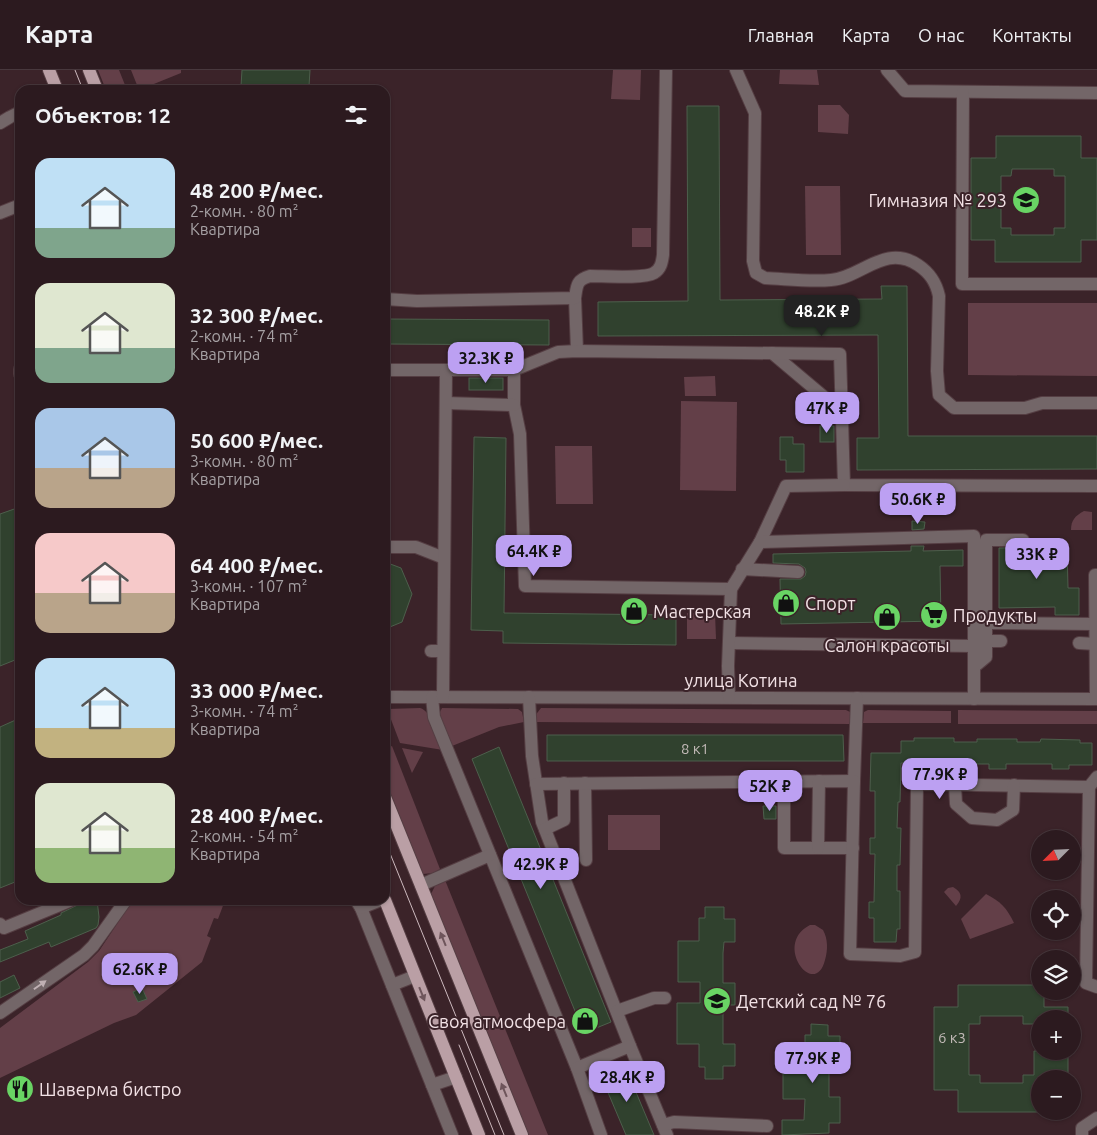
<!DOCTYPE html>
<html lang="ru">
<head>
<meta charset="utf-8">
<style>
  body { margin:0; font-family:Ubuntu,sans-serif; background:#342328; color:#f1f3f6; height:100vh; display:flex; flex-direction:column; font-size:19px; white-space:nowrap }
  * { box-sizing:border-box; margin:0 }
  p { font-size:16px; color:#a6a1a4 }
  .icon { flex:none; width:28px; height:28px; fill:none; stroke:currentColor; stroke-width:2; stroke-linecap:round; stroke-linejoin:round }
  .map { position:relative; flex:1; overflow:hidden }
  .details { position:absolute; left:15px; top:15px; width:375px; height:820px; display:flex; flex-direction:column; background:#2c1a1f; border-radius:15px; box-shadow:0 1px 4px #0004,0 0 0 1px #48383d }
  .details>* { flex:none }
  .needle { width:32px; rotate:246deg }
  .fabs { position:absolute; left:1031px; top:760px; display:grid; gap:10px }
  .fabs a { display:grid; place-items:center; width:50px; height:50px; border-radius:50%; background:#2c1a1f; box-shadow:0 1px 4px #0004,0 0 0 1px #48383d; font-size:25px }
  .price { position:absolute; translate:-50% -42px; padding:0 11px; border-radius:10px; background:#bca0f2; color:#111; font-size:16px; line-height:32px; filter:drop-shadow(0 1px 2px #0008) }
  .price::after { content:''; position:absolute; left:50%; top:30px; width:15px; height:11px; margin-left:-8px; background:inherit; clip-path:polygon(0 0,100% 0,50% 100%) }
  .price.current { background:#222; color:#fff }
  ul { padding:0; list-style:none }
  li { display:flex; align-items:center; gap:15px; height:125px; padding:0 20px }
  li span { display:grid; place-items:center; flex:none; width:140px; height:100px; border-radius:15px; color:#555 }
  li>.icon { margin-inline-start:auto }
  span .icon { width:60px; height:60px; fill:#fffc; stroke-width:1 }
  li b { font-size:21px }
  h2 { display:flex; justify-content:space-between; align-items:center; height:60px; padding:0 20px; font-size:21px }
  header { display:flex; align-items:center; gap:30px; box-sizing:border-box; height:70px; padding:0 25px; background:#2c1a1f; border-bottom:1px solid #48383d }
  header strong { font-size:24px }
  nav { display:flex; gap:28px; margin-inline-start:auto; font-size:18px }
  .map>svg:first-child { display:block }
  .green { fill:#633f48 }
  .building { fill:#30412e; stroke:#4d5f4c; fill-rule:evenodd }
  .lines { fill:none; stroke-linecap:round; stroke-linejoin:round }
  .minor-casing { stroke:#553e43; stroke-width:14 }
  .major-casing { stroke:#553e43; stroke-width:14 }
  .minor { stroke:#736668; stroke-width:12 }
  .major { stroke:#ba9fa5; stroke-width:12 }
  .tram { stroke:#cdbabf; stroke-width:1 }
  .oneway { fill:#6e555b }
  .oneway2 { fill:#bfb0b3 }
  .labels { text-anchor:middle; dominant-baseline:central; stroke-width:4; stroke-linejoin:round; paint-order:stroke }
  .number-label { font-size:15px; fill:#c2b9b7 }
  .poi-label { font-size:18px; fill:#f2e1e5; stroke:#3b2329; text-anchor:start }
  .street-label { font-size:18px; fill:#f2e1e5; stroke:#3b2329 }
</style>
</head>
<body>
<header>
<strong>Карта</strong>
<nav><a>Главная</a><a>Карта</a><a>О нас</a><a>Контакты</a></nav>
</header>
<div class="map">
<svg width="1097" height="1065" viewBox="0 0 1097 1065">
  <rect width="100%" height="100%" fill="#3b2329"/>
  <g class="green">
    <path d="M98,0H119L127,20H106Z"/>
    <path d="M131,0H181V3L139,20Z"/>
    <path d="M613,0H641L640,30L611,29Z"/>
    <path d="M780,0H817L819,15L779,14Z"/>
    <path d="M818,35H840L849,45L848,64L818,62Z"/>
    <path d="M805,116H840L841,185H806Z"/>
    <rect x="632" y="158" width="19" height="19"/>
    <path d="M968,233H1097V306L968,305Z"/>
    <path d="M715,306L716,326H685L684,307Z"/>
    <path d="M681,331L737,332L736,421L680,420Z"/>
    <path d="M555,376H592L593,434H556Z"/>
    <path d="M1084,441L1092,442V460H1071C1071,450 1075,446 1084,441Z"/>
    <path d="M687,543H715L716,569H687Z"/>
    <path d="M420,638C432,641 439,669 443,680L400,673L387,639Z"/>
    <path d="M442,638L518,639L522,642L524,652L499,657L452,676L440,646V642Z"/>
    <path d="M541,638L846,640L850,642L852,654L534,652V647Z"/>
    <path d="M868,640L951,641V653H863L864,642Z"/>
    <path d="M958,640L1097,641V654H958Z"/>
    <path d="M392,676L440,799L433,803L423,804L385,710V679Z"/>
    <path d="M402,678L423,682L412,703Z"/>
    <rect x="608" y="745" width="52" height="35"/>
    <path d="M445,810L548,1065H528L431,824L436,814Z"/>
    <path d="M953,817C962,822 963,828 956,836L944,822L948,818Z"/>
    <path d="M986,824C1000,831 1007,838 1014,853L970,869L961,849Z"/>
    <path d="M133,830H221V832L224,833L218,849L214,848L207,866L211,868L202,892L136,945L114,953L0,1008V958L88,892L99,881Z"/>
    <path d="M810,855H815L823,860C828,869 828,880 825,890C815,930 772,874 810,855Z"/>
  </g>
  <g class="building">
    <path d="M242,0H310L309,16H241Z"/>
    <path d="M687,36H719L720,230L882,229L881,216H907L908,366H1097V399L857,400V368H879L878,265L598,266V232L688,231Z"/>
    <path d="M996,66H1081V88H1097V170H1081V192H995V170H971V88H996ZM1012,99H1054V106H1065V158H1054V165H1011V158H1001V106H1011Z"/>
    <path d="M385,249L549,250V275L385,274Z"/>
    <rect x="469" y="308" width="34" height="12"/>
    <rect x="820" y="356" width="14" height="16"/>
    <path d="M474,367L506,368L504,543L676,545V575L503,573V561L471,560Z"/>
    <path d="M780,367H793V374H804V402H786V390H780Z"/>
    <path d="M20,437V588L0,596V444Z"/>
    <path d="M912,451L925,452L924,459L912,460Z"/>
    <path d="M911,476H924L923,481L963,480V496H940L941,551L781,554L780,509H801L805,506L806,502L805,498L799,494L773,493V484L911,481Z"/>
    <path d="M1067,477L1068,518H1079V545H1055V537L999,538V478Z"/>
    <path d="M385,492L401,498L412,524L402,552L385,559Z"/>
    <path d="M20,648V810L0,818V657Z"/>
    <path d="M547,665H843L844,691H547Z"/>
    <path d="M914,668H954V672H977V669H1017V672H1040L1041,669L1080,670V673H1092V695H1069V699H1052V694H1006V699H989V694H941V698H925L926,693H901L900,732H898L897,758H901L900,795H897V821H900V859H897L896,872H874V848H869V832H874L875,784H870V768H875V721H870L871,683H901V671H914Z"/>
    <path d="M499,677L611,952L584,963L472,689Z"/>
    <path d="M763,736H776V749H764Z"/>
    <path d="M88,830H97L99,847L98,855L96,858L51,877L49,872L0,892V880L28,869L25,861L61,845V843Z"/>
    <path d="M705,837H724V849H735V872H724L723,883V913H735V935H723V974H735V996H723V1009H705V997H699V974H677V933H700V912H678V871H699V848H705Z"/>
    <path d="M14,905L20,918L0,928V912Z"/>
    <path d="M958,915H1040V921H1044V937H1068V949H1040V954H1023V946H980V954H969V1005H980V1013H1023V1005H1034V981H1068V1009H1040V1042H958V1020H934V937H958Z"/>
    <path d="M142,918L147,929L138,932L133,922Z"/>
    <path d="M811,954L828,955V966H840V990H829V1027H840V1053H829V1063L782,1065V1050H804L805,1029H783V987L805,988V965H811Z"/>
    <path d="M625,996L654,1065H626L601,1006Z"/>
  </g>
  <g class="lines">
    <g class="minor-casing">
      <g id="minor">
        <path d="M736,0L755,43L753,191L756,203L765,208C787,209 810,212 831,210C861,208 885,173 918,195C930,203 936,212 939,226L937,301L939,325L954,338H1025L1042,333H1097"/>
        <path d="M887,0L905,21L1097,23"/>
        <path d="M963,22L962,214H1097"/>
        <path d="M0,53L10,47L20,42"/>
        <path d="M0,143L20,135"/>
        <path d="M575,228L577,281"/>
        <path d="M385,229L417,231L575,228C577,216 576,210 590,206C604,206 644,209 654,203C661,199 662,192 663,185L666,0"/>
        <path d="M772,283L842,342"/>
        <path d="M20,299V304"/>
        <path d="M385,300H514L558,282L577,281L840,284L844,415L1097,416"/>
        <path d="M514,300V335L520,364L525,516L731,519"/>
        <path d="M446,333L514,335"/>
        <path d="M760,472L786,416L844,415"/>
        <path d="M385,477H416L444,488"/>
        <path d="M742,499L798,502"/>
        <path d="M986,553L1095,554"/>
        <path d="M986,571H1001"/>
        <path d="M729,573L975,576"/>
        <path d="M1079,573L1095,574"/>
        <path d="M431,581H443"/>
        <path d="M974,597L986,587V470H1023"/>
        <path d="M385,627L1097,629"/>
        <path d="M432,627L434,647L577,998L601,1065"/>
        <path d="M443,627L446,301"/>
        <path d="M529,627L532,686L542,752L630,976L667,1065"/>
        <path d="M729,627L728,596L731,519L760,472L974,466V629"/>
        <path d="M1096,629L1095,505H1097"/>
        <path d="M1097,707L1089,717L1086,913L1097,917"/>
        <path d="M854,711L857,628"/>
        <path d="M784,712V778H853"/>
        <path d="M585,713L586,790"/>
        <path d="M536,714L854,711L850,884L900,886L915,882L917,714L1089,717"/>
        <path d="M955,715L956,734L972,748L997,750L1013,740L1014,715"/>
        <path d="M545,759L564,750V713"/>
        <path d="M818,778L819,711"/>
        <path d="M421,815L490,785"/>
        <path d="M356,830L361,838L452,1065"/>
        <path d="M361,838L381,830"/>
        <path d="M0,854L4,858L72,830"/>
        <path d="M392,915L415,906"/>
        <path d="M617,941L654,928H665"/>
        <path d="M0,943L84,885L93,876L126,830"/>
        <path d="M577,998L630,976"/>
        <path d="M432,1015L456,1007"/>
        <path d="M663,1055L674,1052L767,1056"/>
        <path d="M1082,1065V1058L1097,1048"/>
      </g>
    </g>
    <g class="major-casing">
      <g id="major">
        <path d="M49,0L57,20"/>
        <path d="M89,0L97,20"/>
        <path d="M385,727L522,1065"/>
        <path d="M385,830L479,1065"/>
      </g>
    </g>
    <use href="#minor" class="minor"/>
    <use href="#major" class="major"/>
    <g class="tram">
      <path d="M75,0L83,20"/>
      <path d="M385,771L504,1065"/>
      <path d="M459,975L495,1065"/>
    </g>
  </g>
  <defs><path id="oneway-solid" d="M-6-.8H1V-3.2L6.5 0L1 3.2V.8H-6Z" transform="scale(1.25)"/></defs>
  <g class="oneway">
    <use href="#oneway-solid" transform="translate(443 869) rotate(-112)"/>
    <use href="#oneway-solid" transform="translate(422 924) rotate(68)"/>
    <use href="#oneway-solid" transform="translate(504 1020) rotate(-112)"/>
  </g>
  <use class="oneway2" href="#oneway-solid" transform="translate(40 915) rotate(-35)"/>
  <defs>
    <g id="school-disc" transform="scale(1.4375)"><circle r="9.5" fill="#69d464" stroke="#3b2329"/><path d="M0-5L7-2L0 1L-7-2ZM-4 1L0 2.5L4 1V4Q0 6-4 4Z" fill="#111"/></g>
    <g id="shop-disc" transform="scale(1.4375)"><circle r="9.5" fill="#69d464" stroke="#3b2329"/><path d="M-5-2.5h2.3a2.7 3.5 0 0 1 5.4 0H5L5.5 6h-11ZM-1.5-2.5h3a1.5 2.3 0 0 0-3 0Z" fill="#111"/></g>
    <g id="supermarket-disc" transform="scale(1.4375)"><circle r="9.5" fill="#69d464" stroke="#3b2329"/><path d="M-6-5.5h2.5l.6 2H6L4.5 2H-2.5L-4.4-4H-6ZM-1.5 3.2a1.3 1.3 0 1 0 .1 0ZM3 3.2a1.3 1.3 0 1 0 .1 0Z" fill="#111"/></g>
    <g id="restaurant-disc" transform="scale(1.4375)"><circle r="9.5" fill="#69d464" stroke="#3b2329"/><path d="M-5-6h1v4h1v-4h1v4h1v-4h1v5L-1.5 .5V6h-2V.5L-5-1ZM5-6V6H3V1.5H1.5Q1.5-4 5-6Z" fill="#111"/></g>
  </defs>
  <g fill-rule="evenodd">
    <use href="#school-disc" x="1026" y="130"/>
    <use href="#shop-disc" x="786" y="533"/>
    <use href="#shop-disc" x="634" y="541"/>
    <use href="#supermarket-disc" x="934" y="545"/>
    <use href="#shop-disc" x="887" y="547"/>
    <use href="#school-disc" x="717" y="931"/>
    <use href="#shop-disc" x="585" y="951"/>
    <use href="#restaurant-disc" x="20" y="1019"/>
  </g>
  <g class="labels">
    <g class="number-label">
      <text x="695" y="678">8 к1</text>
      <text x="952" y="967">6 к3</text>
    </g>
    <g class="poi-label">
      <text x="1007" y="130" text-anchor="end">Гимназия № 293</text>
      <text x="805" y="533">Спорт</text>
      <text x="653" y="541">Мастерская</text>
      <text x="953" y="545">Продукты</text>
      <text x="887" y="575" text-anchor="middle">Салон красоты</text>
      <text x="736" y="931">Детский сад № 76</text>
      <text x="566" y="951" text-anchor="end">Своя атмосфера</text>
      <text x="39" y="1019">Шаверма бистро</text>
    </g>
    <g class="street-label">
      <text x="741" y="610">улица Котина</text>
    </g>
  </g>
</svg>
<div class="fabs">
<a><svg class="needle" viewBox="-14 -14 28 28"><path d="M0-13l5 13h-10z" fill="#e53935"/><path d="M0 13l5-13h-10z" fill="#a6a1a4"/></svg></a>
<a><svg class="icon" aria-label="locate" viewBox="0 0 24 24"><circle cx="12" cy="12" r="6"/><path d="M12 2v4M12 18v4M2 12h4M18 12h4"/></svg></a>
<a><svg class="icon" aria-label="layers" viewBox="0 0 24 24"><path d="M12 4l9 5-9 5-9-5zM3 14l9 5 9-5"/></svg></a>
<a>+</a>
<a>−</a>
</div>
<b class="price current" style="left:822px;top:267px">48.2K ₽</b>
<b class="price" style="left:486px;top:314px">32.3K ₽</b>
<b class="price" style="left:827px;top:364px">47K ₽</b>
<b class="price" style="left:918px;top:455px">50.6K ₽</b>
<b class="price" style="left:534px;top:507px">64.4K ₽</b>
<b class="price" style="left:1037px;top:510px">33K ₽</b>
<b class="price" style="left:940px;top:730px">77.9K ₽</b>
<b class="price" style="left:770px;top:742px">52K ₽</b>
<b class="price" style="left:541px;top:820px">42.9K ₽</b>
<b class="price" style="left:140px;top:925px">62.6K ₽</b>
<b class="price" style="left:813px;top:1014px">77.9K ₽</b>
<b class="price" style="left:627px;top:1033px">28.4K ₽</b>
<section class="details">
<h2>Объектов: 12<svg class="icon" aria-label="filters" viewBox="0 0 24 24"><path d="M4 7h16M4 17h16"/><circle cx="9" cy="7" r="2"/><circle cx="15" cy="17" r="2"/></svg></h2>
<ul>
<li><span style="background:linear-gradient(#bfe0f5 70%,#7fa58c 0)"><svg class="icon" aria-label="home" viewBox="0 0 24 24"><path d="M3 11l9-7 9 7M6 9v11h12V9"/></svg></span><div><b>48 200 ₽/мес.</b><p>2-комн. · 80 m²</p><p>Квартира</p></div></li>
<li><span style="background:linear-gradient(#dfe7d0 65%,#7fa58c 0)"><svg class="icon" aria-label="home" viewBox="0 0 24 24"><path d="M3 11l9-7 9 7M6 9v11h12V9"/></svg></span><div><b>32 300 ₽/мес.</b><p>2-комн. · 74 m²</p><p>Квартира</p></div></li>
<li><span style="background:linear-gradient(#a9c7e8 60%,#b9a48a 0)"><svg class="icon" aria-label="home" viewBox="0 0 24 24"><path d="M3 11l9-7 9 7M6 9v11h12V9"/></svg></span><div><b>50 600 ₽/мес.</b><p>3-комн. · 80 m²</p><p>Квартира</p></div></li>
<li><span style="background:linear-gradient(#f6c9c9 60%,#b9a48a 0)"><svg class="icon" aria-label="home" viewBox="0 0 24 24"><path d="M3 11l9-7 9 7M6 9v11h12V9"/></svg></span><div><b>64 400 ₽/мес.</b><p>3-комн. · 107 m²</p><p>Квартира</p></div></li>
<li><span style="background:linear-gradient(#bfe0f5 70%,#c2b280 0)"><svg class="icon" aria-label="home" viewBox="0 0 24 24"><path d="M3 11l9-7 9 7M6 9v11h12V9"/></svg></span><div><b>33 000 ₽/мес.</b><p>3-комн. · 74 m²</p><p>Квартира</p></div></li>
<li><span style="background:linear-gradient(#dfe7d0 65%,#8fb573 0)"><svg class="icon" aria-label="home" viewBox="0 0 24 24"><path d="M3 11l9-7 9 7M6 9v11h12V9"/></svg></span><div><b>28 400 ₽/мес.</b><p>2-комн. · 54 m²</p><p>Квартира</p></div></li>
</ul>
</section>
</div>
</body>
</html>
